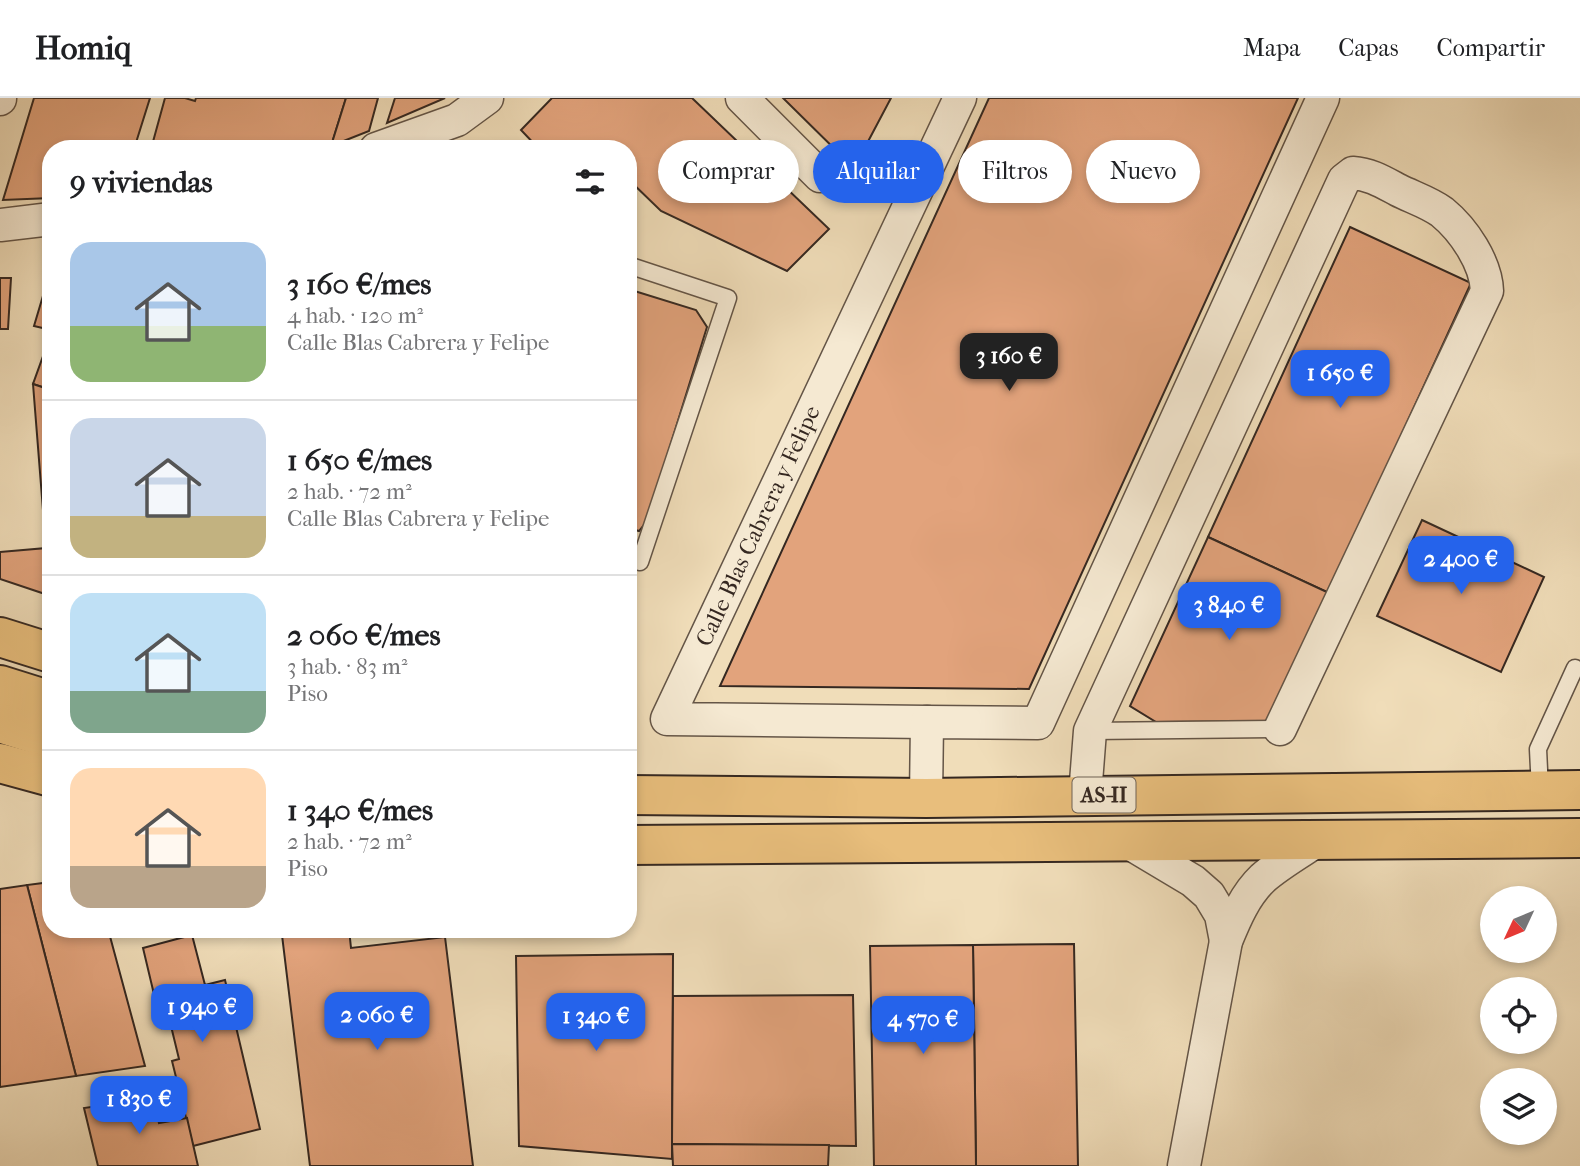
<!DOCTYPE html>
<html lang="es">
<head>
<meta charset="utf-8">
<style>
  body { margin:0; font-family:"IM FELL French Canon",serif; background:#f2f2f2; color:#202124; height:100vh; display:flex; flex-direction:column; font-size:26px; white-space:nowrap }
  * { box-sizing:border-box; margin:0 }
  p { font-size:23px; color:#757577 }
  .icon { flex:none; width:38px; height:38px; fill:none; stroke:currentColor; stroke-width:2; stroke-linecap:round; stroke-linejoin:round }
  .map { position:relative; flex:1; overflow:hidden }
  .drawer { position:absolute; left:42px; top:42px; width:595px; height:798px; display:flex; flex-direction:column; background:#fff; border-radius:28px; box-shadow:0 4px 10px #0003 }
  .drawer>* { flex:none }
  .top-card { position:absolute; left:658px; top:42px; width:665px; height:63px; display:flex; gap:14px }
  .needle { width:46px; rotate:226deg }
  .buttons { position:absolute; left:1480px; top:788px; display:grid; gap:14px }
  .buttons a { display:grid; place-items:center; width:77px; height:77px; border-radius:50%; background:#fff; box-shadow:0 4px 10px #0003; font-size:35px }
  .price { position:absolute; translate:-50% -60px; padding:0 16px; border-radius:14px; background:#2563eb; color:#fff; font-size:23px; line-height:46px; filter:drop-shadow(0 2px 4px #0008) }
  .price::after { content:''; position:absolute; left:50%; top:42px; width:21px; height:16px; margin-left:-10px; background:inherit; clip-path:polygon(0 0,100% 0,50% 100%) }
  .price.on { background:#222; color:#fff }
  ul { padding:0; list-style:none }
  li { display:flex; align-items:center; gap:21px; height:175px; padding:0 28px }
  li+li { border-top:2px solid #e0e0e0 }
  li span { display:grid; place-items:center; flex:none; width:196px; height:140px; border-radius:21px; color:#555 }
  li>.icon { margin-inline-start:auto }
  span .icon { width:84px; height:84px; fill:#fffc; stroke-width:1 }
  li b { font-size:30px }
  h2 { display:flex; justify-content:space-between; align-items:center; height:84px; padding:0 28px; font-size:30px }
  .tag { padding:0 24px; border-radius:32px; background:#fff; box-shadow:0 4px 10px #0003; font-size:24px; line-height:63px }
  .tag.on { background:#2563eb; color:#fff }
  header { display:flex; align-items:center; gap:42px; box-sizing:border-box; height:98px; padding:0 35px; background:#fff; border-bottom:2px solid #e0e0e0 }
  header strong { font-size:33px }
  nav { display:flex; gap:38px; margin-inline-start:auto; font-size:24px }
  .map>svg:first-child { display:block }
  .building { fill:#e2a37c; stroke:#352821; stroke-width:2 }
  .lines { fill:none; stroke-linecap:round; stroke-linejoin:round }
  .service-casing { stroke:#645547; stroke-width:19 }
  .minor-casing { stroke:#645547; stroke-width:35 }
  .trunk-casing { stroke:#352821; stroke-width:42 }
  .service { stroke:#f5e9d2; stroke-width:16 }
  .minor { stroke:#f5e9d2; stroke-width:32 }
  .trunk { stroke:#e8be7c; stroke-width:38 }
  .labels { text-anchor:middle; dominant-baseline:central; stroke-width:6; stroke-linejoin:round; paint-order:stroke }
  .shield { fill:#f5e9d2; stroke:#6f6256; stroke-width:2 }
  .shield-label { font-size:21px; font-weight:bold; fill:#352821 }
  .street-label { font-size:23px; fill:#352821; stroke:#f5e9d2 }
</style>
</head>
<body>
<header>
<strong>Homiq</strong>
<nav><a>Mapa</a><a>Capas</a><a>Compartir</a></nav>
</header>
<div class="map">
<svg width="1580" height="1068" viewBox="0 0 1580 1068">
  <rect width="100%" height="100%" fill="#f0ddb9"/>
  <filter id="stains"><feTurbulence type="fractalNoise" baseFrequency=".00286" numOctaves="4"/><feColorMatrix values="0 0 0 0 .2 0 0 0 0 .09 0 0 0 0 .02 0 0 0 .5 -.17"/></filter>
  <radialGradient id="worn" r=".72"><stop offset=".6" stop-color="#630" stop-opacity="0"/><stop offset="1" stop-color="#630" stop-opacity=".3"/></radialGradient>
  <g class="building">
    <path d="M34,0H150L134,51H51V100L3,102Z"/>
    <path d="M165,0H185L195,3L196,0H346L331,48L321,51H151Z"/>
    <path d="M346,0H378L369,33L331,48Z"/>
    <path d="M395,0H445L387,25Z"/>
    <path d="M552,0H692L829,131L787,173L661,113L628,81V51H539L521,32Z"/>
    <path d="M783,0H891L854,70Z"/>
    <path d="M989,0H1298L1029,591L720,588Z"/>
    <path d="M1350,129L1471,185L1329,495L1208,439Z"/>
    <path d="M51,171V232L34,228Z"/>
    <path d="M0,180H11L8,231H0Z"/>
    <path d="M628,191L696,212L707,229L647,423L639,433L628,430Z"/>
    <path d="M51,236V292L33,286Z"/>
    <path d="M33,286L51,292V498L0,481V454L46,450Z"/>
    <path d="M1422,422L1544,479L1501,574L1377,518Z"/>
    <path d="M1208,439L1329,495L1269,623L1156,624L1130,608Z"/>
    <path d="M51,784V831H108L145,968L76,978L27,787Z"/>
    <path d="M27,787L76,978L0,989V791Z"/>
    <path d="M331,831H349L351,850L445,839L473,1068H310L282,837Z"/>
    <path d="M192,837L205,887L225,882L260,1031L193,1048L172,963L179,961L171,928L162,930L143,850Z"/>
    <path d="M1074,846L1078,1068H976L973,847Z"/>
    <path d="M973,847L976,1068H874L870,848Z"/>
    <path d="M673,856L672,1061L519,1048L516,858Z"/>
    <path d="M853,897L856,1048L672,1046L673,898Z"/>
    <path d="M153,1000L159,1025L187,1020L198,1068H98L84,1010Z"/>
    <path d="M672,1046L829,1047L828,1068H673Z"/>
  </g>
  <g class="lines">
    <g class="service-casing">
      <g id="service">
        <path d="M628,167L728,200L640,464L628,461"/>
        <path d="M1090,633L1280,631"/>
        <path d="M1540,692L1538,651L1575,570"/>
      </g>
    </g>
    <g class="minor-casing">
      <g id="minor">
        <path d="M742,0L820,78"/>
        <path d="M0,1V0"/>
        <path d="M376,51L457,22L487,0"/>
        <path d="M0,127L51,121"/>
        <path d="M927,624L667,621L960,0"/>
        <path d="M1085,697L1090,633L1344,82L1353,75C1370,76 1383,84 1398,92C1412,99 1430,105 1442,114C1464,132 1486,165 1487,193L1280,631"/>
        <path d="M926,700L927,624L1038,625L1323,0"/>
        <path d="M1126,743L1193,783L1209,797L1221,817L1226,843"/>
        <path d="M1184,1068L1226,843C1235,821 1245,797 1263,780C1279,766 1300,754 1318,742"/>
      </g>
    </g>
    <g class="trunk-casing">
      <g id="trunk">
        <path d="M0,539L51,555"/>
        <path d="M0,587L51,603"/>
        <path d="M0,625L51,641"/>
        <path d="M0,665L51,679"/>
        <path d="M628,697L926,700L1580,692"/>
        <path d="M628,747L1580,740"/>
      </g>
    </g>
    <use href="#service" class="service"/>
    <use href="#minor" class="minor"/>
    <use href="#trunk" class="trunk"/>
  </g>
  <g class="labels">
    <rect class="shield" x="1072.5" y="679.5" width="63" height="35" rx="5"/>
    <g class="shield-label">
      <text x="1104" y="697">AS-II</text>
    </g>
    <g class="street-label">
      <text transform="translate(758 428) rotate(-65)">Calle Blas Cabrera y Felipe</text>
    </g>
  </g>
  <rect width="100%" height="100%" filter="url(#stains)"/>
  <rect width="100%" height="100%" fill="url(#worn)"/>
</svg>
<div class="buttons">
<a><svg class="needle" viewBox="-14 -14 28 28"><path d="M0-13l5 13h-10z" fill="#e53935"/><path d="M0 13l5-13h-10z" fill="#757577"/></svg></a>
<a><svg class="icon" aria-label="locate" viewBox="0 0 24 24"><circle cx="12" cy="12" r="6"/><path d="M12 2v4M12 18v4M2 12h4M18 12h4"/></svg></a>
<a><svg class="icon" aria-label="layers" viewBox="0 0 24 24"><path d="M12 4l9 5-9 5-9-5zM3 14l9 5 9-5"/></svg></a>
</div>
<b class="price on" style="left:1009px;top:295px">3 160 €</b>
<b class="price" style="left:1340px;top:312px">1 650 €</b>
<b class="price" style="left:1461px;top:498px">2 400 €</b>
<b class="price" style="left:1229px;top:544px">3 840 €</b>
<b class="price" style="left:202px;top:946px">1 940 €</b>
<b class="price" style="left:377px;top:954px">2 060 €</b>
<b class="price" style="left:596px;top:955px">1 340 €</b>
<b class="price" style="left:923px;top:958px">4 570 €</b>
<b class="price" style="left:139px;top:1038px">1 830 €</b>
<div class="top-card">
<a class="tag">Comprar</a>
<a class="tag on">Alquilar</a>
<a class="tag">Filtros</a>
<a class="tag">Nuevo</a>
</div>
<section class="drawer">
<h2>9 viviendas<svg class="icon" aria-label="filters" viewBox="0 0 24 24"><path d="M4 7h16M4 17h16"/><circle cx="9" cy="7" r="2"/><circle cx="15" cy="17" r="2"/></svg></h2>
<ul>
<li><span style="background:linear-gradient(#a9c7e8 60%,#8fb573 0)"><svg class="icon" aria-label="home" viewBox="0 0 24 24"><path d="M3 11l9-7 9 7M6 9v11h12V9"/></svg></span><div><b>3 160 €/mes</b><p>4 hab. · 120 m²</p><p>Calle Blas Cabrera y Felipe</p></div></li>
<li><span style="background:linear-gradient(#c9d6e8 70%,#c2b280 0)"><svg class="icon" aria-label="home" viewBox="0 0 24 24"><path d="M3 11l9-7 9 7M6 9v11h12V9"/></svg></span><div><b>1 650 €/mes</b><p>2 hab. · 72 m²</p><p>Calle Blas Cabrera y Felipe</p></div></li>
<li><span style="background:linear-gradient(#bfe0f5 70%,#7fa58c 0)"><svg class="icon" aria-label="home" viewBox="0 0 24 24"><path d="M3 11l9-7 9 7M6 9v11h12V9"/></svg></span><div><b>2 060 €/mes</b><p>3 hab. · 83 m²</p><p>Piso</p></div></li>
<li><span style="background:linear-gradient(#ffd9b3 70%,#b9a48a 0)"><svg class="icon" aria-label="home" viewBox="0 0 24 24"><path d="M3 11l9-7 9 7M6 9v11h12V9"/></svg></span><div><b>1 340 €/mes</b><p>2 hab. · 72 m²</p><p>Piso</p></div></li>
</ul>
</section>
</div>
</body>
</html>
